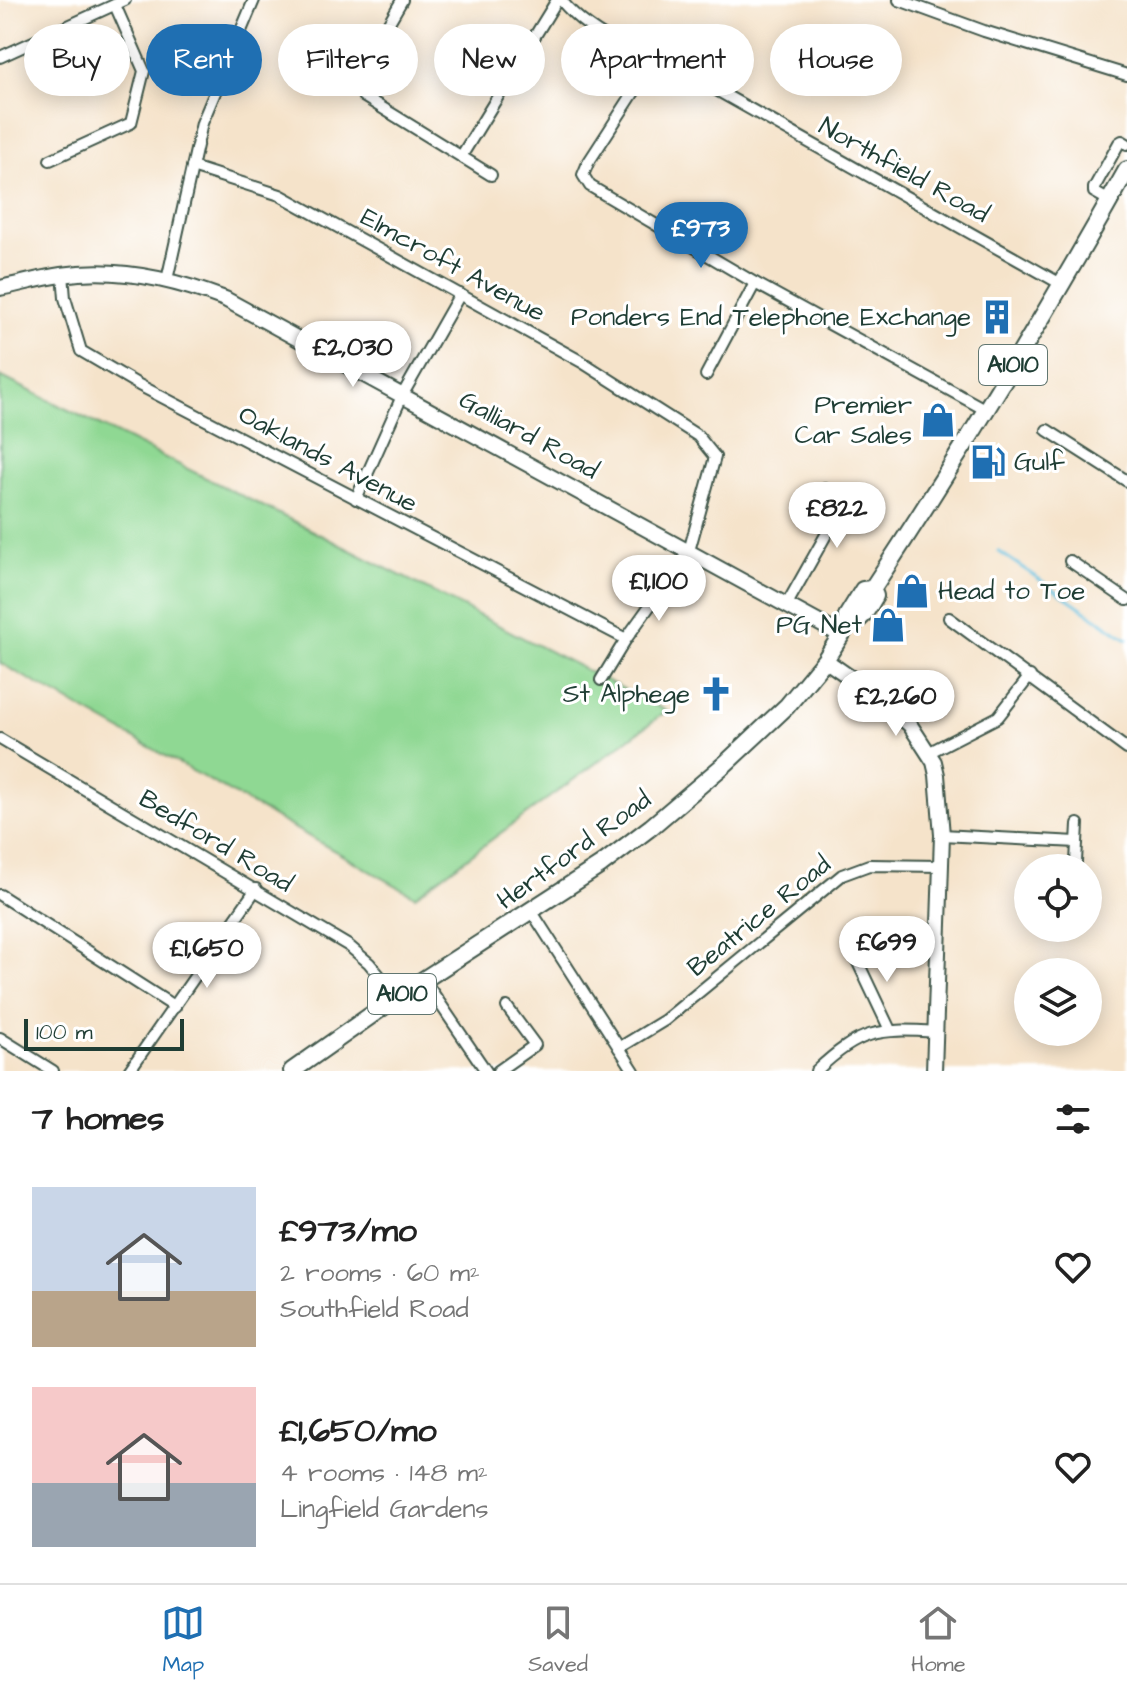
<!DOCTYPE html>
<html lang="en">
<head>
<meta charset="utf-8">
<style>
  body { margin:0; font-family:"Architects Daughter",sans-serif; background:#f6f6f6; color:#222; height:100vh; display:flex; flex-direction:column; font-size:30px; white-space:nowrap }
  * { box-sizing:border-box; margin:0 }
  p { font-size:26px; color:#767676 }
  .icon { flex:none; width:44px; height:44px; fill:none; stroke:currentColor; stroke-width:2; stroke-linecap:round; stroke-linejoin:round }
  .map { position:relative; height:1071px; overflow:hidden }
  .sheet { display:flex; flex-direction:column; background:#fff; flex:1 }
  .sheet>* { flex:none }
  .top-card { position:absolute; left:24px; top:24px; width:1080px; height:72px; display:flex; gap:16px }
  .buttons { position:absolute; left:1014px; top:854px; display:grid; gap:16px }
  .buttons a { display:grid; place-items:center; width:88px; height:88px; border-radius:50%; background:#fff; box-shadow:0 4px 20px #0003; font-size:40px }
  .scale { position:absolute; left:24px; bottom:20px; width:160px; box-sizing:border-box; padding-left:8px; border:4px solid #1f3d34; border-top:0; font-size:22px; line-height:28px; white-space:nowrap; color:#1f3d34; -webkit-text-stroke:6px #fff; paint-order:stroke }
  .price { position:absolute; translate:-50% -68px; padding:0 18px; border-radius:28px; background:#fff; color:#222; font-size:26px; line-height:52px; filter:drop-shadow(0 2px 4px #0008) }
  .price::after { content:''; position:absolute; left:50%; top:48px; width:24px; height:18px; margin-left:-12px; background:inherit; clip-path:polygon(0 0,100% 0,50% 100%) }
  .price.selected { background:#1f6fb2; color:#fff }
  ul { padding:0; list-style:none }
  li { display:flex; align-items:center; gap:24px; height:200px; padding:0 32px }
  li span { display:grid; place-items:center; flex:none; width:224px; height:160px; border-radius:0px; color:#555 }
  li>.icon { margin-inline-start:auto }
  span .icon { width:96px; height:96px; fill:#fffc; stroke-width:1 }
  li b { font-size:34px }
  h2 { display:flex; justify-content:space-between; align-items:center; height:96px; padding:0 32px; font-size:34px }
  .tag { padding:0 28px; border-radius:36px; background:#fff; box-shadow:0 4px 20px #0003; font-size:28px; line-height:72px }
  .tag.selected { background:#1f6fb2; color:#fff }
  .tab-bar { display:flex; justify-content:space-around; align-items:center; height:112px; border-top:2px solid #e0e0e0; background:#fff; font-size:22px; color:#767676 }
  .tab-bar a { display:grid; justify-items:center; gap:4px }
  .tab-bar .selected { color:#1f6fb2 }
  .map>svg:first-child { display:block }
  .green { fill:#8fd893; stroke:#578a64; stroke-width:2 }
  .lines { fill:none; stroke-linecap:round; stroke-linejoin:round }
  .stream { stroke:#62c1e0; stroke-width:3 }
  .street-casing { stroke:#3f564a; stroke-width:14 }
  .secondary-casing { stroke:#3f564a; stroke-width:18 }
  .primary-casing { stroke:#3f564a; stroke-width:20 }
  .street { stroke:#fff; stroke-width:10 }
  .secondary { stroke:#fff; stroke-width:14 }
  .primary { stroke:#fff; stroke-width:16 }
  .labels { text-anchor:middle; dominant-baseline:central; stroke-width:6; stroke-linejoin:round; paint-order:stroke }
  .shield { fill:#fff; stroke:#627771; stroke-width:2 }
  .shield-label { font-size:24px; font-weight:bold; fill:#1f3d34 }
  .street-label { font-size:26px; fill:#1f3d34; stroke:#fff }
  .poi-label { font-size:26px; fill:#1f3d34; stroke:#fff; text-anchor:end }
</style>
</head>
<body>
<div class="map">
<svg width="1127" height="1071" viewBox="0 0 1127 1071">
  <rect width="100%" height="100%" fill="#fff"/>
  <filter id="ink" filterUnits="userSpaceOnUse"><feTurbulence type="fractalNoise" baseFrequency=".0125" numOctaves="2"/><feDisplacementMap in="SourceGraphic" scale="16" xChannelSelector="R" yChannelSelector="G"/><feConvolveMatrix kernelMatrix="1 2 1 2 8 2 1 2 1" color-interpolation-filters="sRGB"/></filter>
  <filter id="wash" filterUnits="userSpaceOnUse"><feTurbulence type="fractalNoise" baseFrequency=".006" numOctaves="4" result="noise"/><feDisplacementMap in="SourceGraphic" scale="32" xChannelSelector="R" yChannelSelector="G"/><feGaussianBlur stdDeviation="1.8" result="paint"/><feColorMatrix in="noise" values="0 0 0 0 0 0 0 0 0 0 0 0 0 0 0 0 0 1.4 0 .05"/><feComposite in="paint" operator="in"/></filter>
  <g filter="url(#wash)">
    <rect width="100%" height="100%" fill="#f5e3ca"/>
    <path class="green" d="M0,376L293,521L667,711L415,896L0,663Z"/>
    <g class="lines">
      <path class="stream" d="M998,551L1127,639"/>
    </g>
  </g>
  <g filter="url(#ink)">
    <g class="lines">
      <g class="street-casing">
        <g id="street">
          <path d="M402,0L363,67L359,79L363,96L491,175"/>
          <path d="M561,0C577,20 603,37 626,48C643,56 662,61 679,69L1061,284"/>
          <path d="M899,0L984,31L1127,75"/>
          <path d="M0,57L125,0"/>
          <path d="M656,58L588,163L583,175L590,186L755,283L986,410"/>
          <path d="M462,155L557,0"/>
          <path d="M50,160L131,123L144,71L115,5"/>
          <path d="M192,167L280,195L582,362L698,436L715,457L689,551L626,639L601,680"/>
          <path d="M1110,201L1094,192V188L1119,143L1122,141L1127,144"/>
          <path d="M63,274L65,298L81,351L139,385L626,639"/>
          <path d="M167,280L202,123L254,0"/>
          <path d="M706,375L755,283"/>
          <path d="M1047,430L1127,481"/>
          <path d="M356,499L403,394L460,294"/>
          <path d="M1070,561L1127,600"/>
          <path d="M787,604L827,533L833,515L825,489"/>
          <path d="M949,618L1127,749"/>
          <path d="M0,739L349,946L369,963L397,997"/>
          <path d="M928,753L998,717L1030,676"/>
          <path d="M942,835L1077,842"/>
          <path d="M1076,862L1078,824"/>
          <path d="M0,895L175,1007"/>
          <path d="M532,912L634,1071"/>
          <path d="M853,952L890,1030"/>
          <path d="M424,980L486,1071"/>
          <path d="M0,1038L53,1071"/>
          <path d="M619,1048L665,1020L842,875L869,865L941,866"/>
          <path d="M129,1071L256,889"/>
          <path d="M498,1071L535,1045L507,1007"/>
          <path d="M816,1071C860,1030 877,1028 936,1032"/>
        </g>
      </g>
      <g class="secondary-casing">
        <g id="secondary">
          <path d="M0,288C20,284 40,278 61,275C117,266 173,279 225,299L841,635"/>
          <path d="M825,660L881,699L910,725L934,762L937,775L942,835L934,1071"/>
        </g>
      </g>
      <g class="primary-casing">
        <g id="primary">
          <path d="M847,626C862,621 867,609 875,596L872,589"/>
          <path d="M292,1071L397,997L601,865L651,827L725,764L787,706L825,660L847,626V616L863,590L872,589C962,452 1047,313 1127,170"/>
        </g>
      </g>
      <use href="#street" class="street"/>
      <use href="#secondary" class="secondary"/>
      <use href="#primary" class="primary"/>
    </g>
  </g>
  <defs>
    <g id="building-bare" transform="scale(2.76)"><path d="M-4-6H4V6H1V3H-1V6H-4ZM-2.5-4.3h1.7v1.8h-1.7ZM.8-4.3h1.7v1.8H.8ZM-2.5-1h1.7V.8h-1.7ZM.8-1h1.7V.8H.8Z" fill="#1f6fb2" stroke="#fff" stroke-width="2.5" paint-order="stroke"/></g>
    <g id="shop-bare" transform="scale(2.76)"><path d="M-5-2.5h2.3a2.7 3.5 0 0 1 5.4 0H5L5.5 6h-11ZM-1.5-2.5h3a1.5 2.3 0 0 0-3 0Z" fill="#1f6fb2" stroke="#fff" stroke-width="2.5" paint-order="stroke"/></g>
    <g id="fuel-bare" transform="scale(2.76)"><path d="M-5.5-6h7V0h2V4h1.3V-2.5L3-4.5l.8-.8L6-3V5H2.5V1h-1V6h-7ZM-4.2-4.7v3.2H.2V-4.7Z" fill="#1f6fb2" stroke="#fff" stroke-width="2.5" paint-order="stroke"/></g>
    <g id="church-bare" transform="scale(2.76)"><path d="M-1.2-6h2.4v3.5h3.3v2.4h-3.3V6h-2.4V-.1h-3.3v-2.4h3.3Z" fill="#1f6fb2" stroke="#fff" stroke-width="2.5" paint-order="stroke"/></g>
  </defs>
  <g fill-rule="evenodd">
    <use href="#building-bare" x="997" y="317"/>
    <use href="#shop-bare" x="938" y="420"/>
    <use href="#fuel-bare" x="988" y="462"/>
    <use href="#shop-bare" x="912" y="591"/>
    <use href="#shop-bare" x="888" y="625"/>
    <use href="#church-bare" x="716" y="694"/>
  </g>
  <g class="labels">
    <g class="shield">
      <rect x="979" y="345" width="68" height="40" rx="6"/>
      <rect x="368" y="974" width="68" height="40" rx="6"/>
    </g>
    <g class="shield-label">
      <text x="1013" y="365">A1010</text>
      <text x="402" y="994">A1010</text>
    </g>
    <g class="street-label">
      <text transform="translate(904 170) rotate(29)">Northfield Road</text>
      <text transform="translate(453 265) rotate(29)">Elmcroft Avenue</text>
      <text transform="translate(529 435) rotate(29)">Galliard Road</text>
      <text transform="translate(328 459) rotate(28)">Oaklands Avenue</text>
      <text transform="translate(216 841) rotate(31)">Bedford Road</text>
      <text transform="translate(574 850) rotate(-36)">Hertford Road</text>
      <text transform="translate(759 916) rotate(-39)">Beatrice Road</text>
    </g>
    <g class="poi-label">
      <text x="971" y="317">Ponders End Telephone Exchange</text>
      <text x="912" y="405">Premier<tspan x="912" dy="30">Car Sales</tspan></text>
      <text x="1014" y="462" text-anchor="start">Gulf</text>
      <text x="938" y="591" text-anchor="start">Head to Toe</text>
      <text x="862" y="625">PG Net</text>
      <text x="690" y="694">St Alphege</text>
    </g>
  </g>
</svg>
<div class="buttons">
<a><svg class="icon" aria-label="locate" viewBox="0 0 24 24"><circle cx="12" cy="12" r="6"/><path d="M12 2v4M12 18v4M2 12h4M18 12h4"/></svg></a>
<a><svg class="icon" aria-label="layers" viewBox="0 0 24 24"><path d="M12 4l9 5-9 5-9-5zM3 14l9 5 9-5"/></svg></a>
</div>
<div class="scale">100 m</div>
<b class="price selected" style="left:701px;top:270px">£973</b>
<b class="price" style="left:353px;top:389px">£2,030</b>
<b class="price" style="left:837px;top:550px">£822</b>
<b class="price" style="left:659px;top:623px">£1,100</b>
<b class="price" style="left:896px;top:738px">£2,260</b>
<b class="price" style="left:887px;top:984px">£699</b>
<b class="price" style="left:207px;top:990px">£1,650</b>
<div class="top-card">
<a class="tag">Buy</a>
<a class="tag selected">Rent</a>
<a class="tag">Filters</a>
<a class="tag">New</a>
<a class="tag">Apartment</a>
<a class="tag">House</a>
</div>
</div>
<section class="sheet">
<h2>7 homes<svg class="icon" aria-label="filters" viewBox="0 0 24 24"><path d="M4 7h16M4 17h16"/><circle cx="9" cy="7" r="2"/><circle cx="15" cy="17" r="2"/></svg></h2>
<ul>
<li><span style="background:linear-gradient(#c9d6e8 65%,#b9a48a 0)"><svg class="icon" aria-label="home" viewBox="0 0 24 24"><path d="M3 11l9-7 9 7M6 9v11h12V9"/></svg></span><div><b>£973/mo</b><p>2 rooms · 60 m²</p><p>Southfield Road</p></div><svg class="icon" aria-label="heart" viewBox="0 0 24 24"><path d="M12 20l-8-8c-3-5 5-10 8-4 3-6 11-1 8 4z"/></svg></li>
<li><span style="background:linear-gradient(#f6c9c9 60%,#9aa5b1 0)"><svg class="icon" aria-label="home" viewBox="0 0 24 24"><path d="M3 11l9-7 9 7M6 9v11h12V9"/></svg></span><div><b>£1,650/mo</b><p>4 rooms · 148 m²</p><p>Lingfield Gardens</p></div><svg class="icon" aria-label="heart" viewBox="0 0 24 24"><path d="M12 20l-8-8c-3-5 5-10 8-4 3-6 11-1 8 4z"/></svg></li>
</ul>
</section>
<nav class="tab-bar">
<a class="selected"><svg class="icon" aria-label="map" viewBox="0 0 24 24"><path d="M3 6l6-2 6 2 6-2v14l-6 2-6-2-6 2zM9 4v14M15 6v14"/></svg>Map</a>
<a><svg class="icon" aria-label="saved" viewBox="0 0 24 24"><path d="M7 4h10v16l-5-4-5 4z"/></svg>Saved</a>
<a><svg class="icon" aria-label="home" viewBox="0 0 24 24"><path d="M3 11l9-7 9 7M6 9v11h12V9"/></svg>Home</a>
</nav>
</body>
</html>
